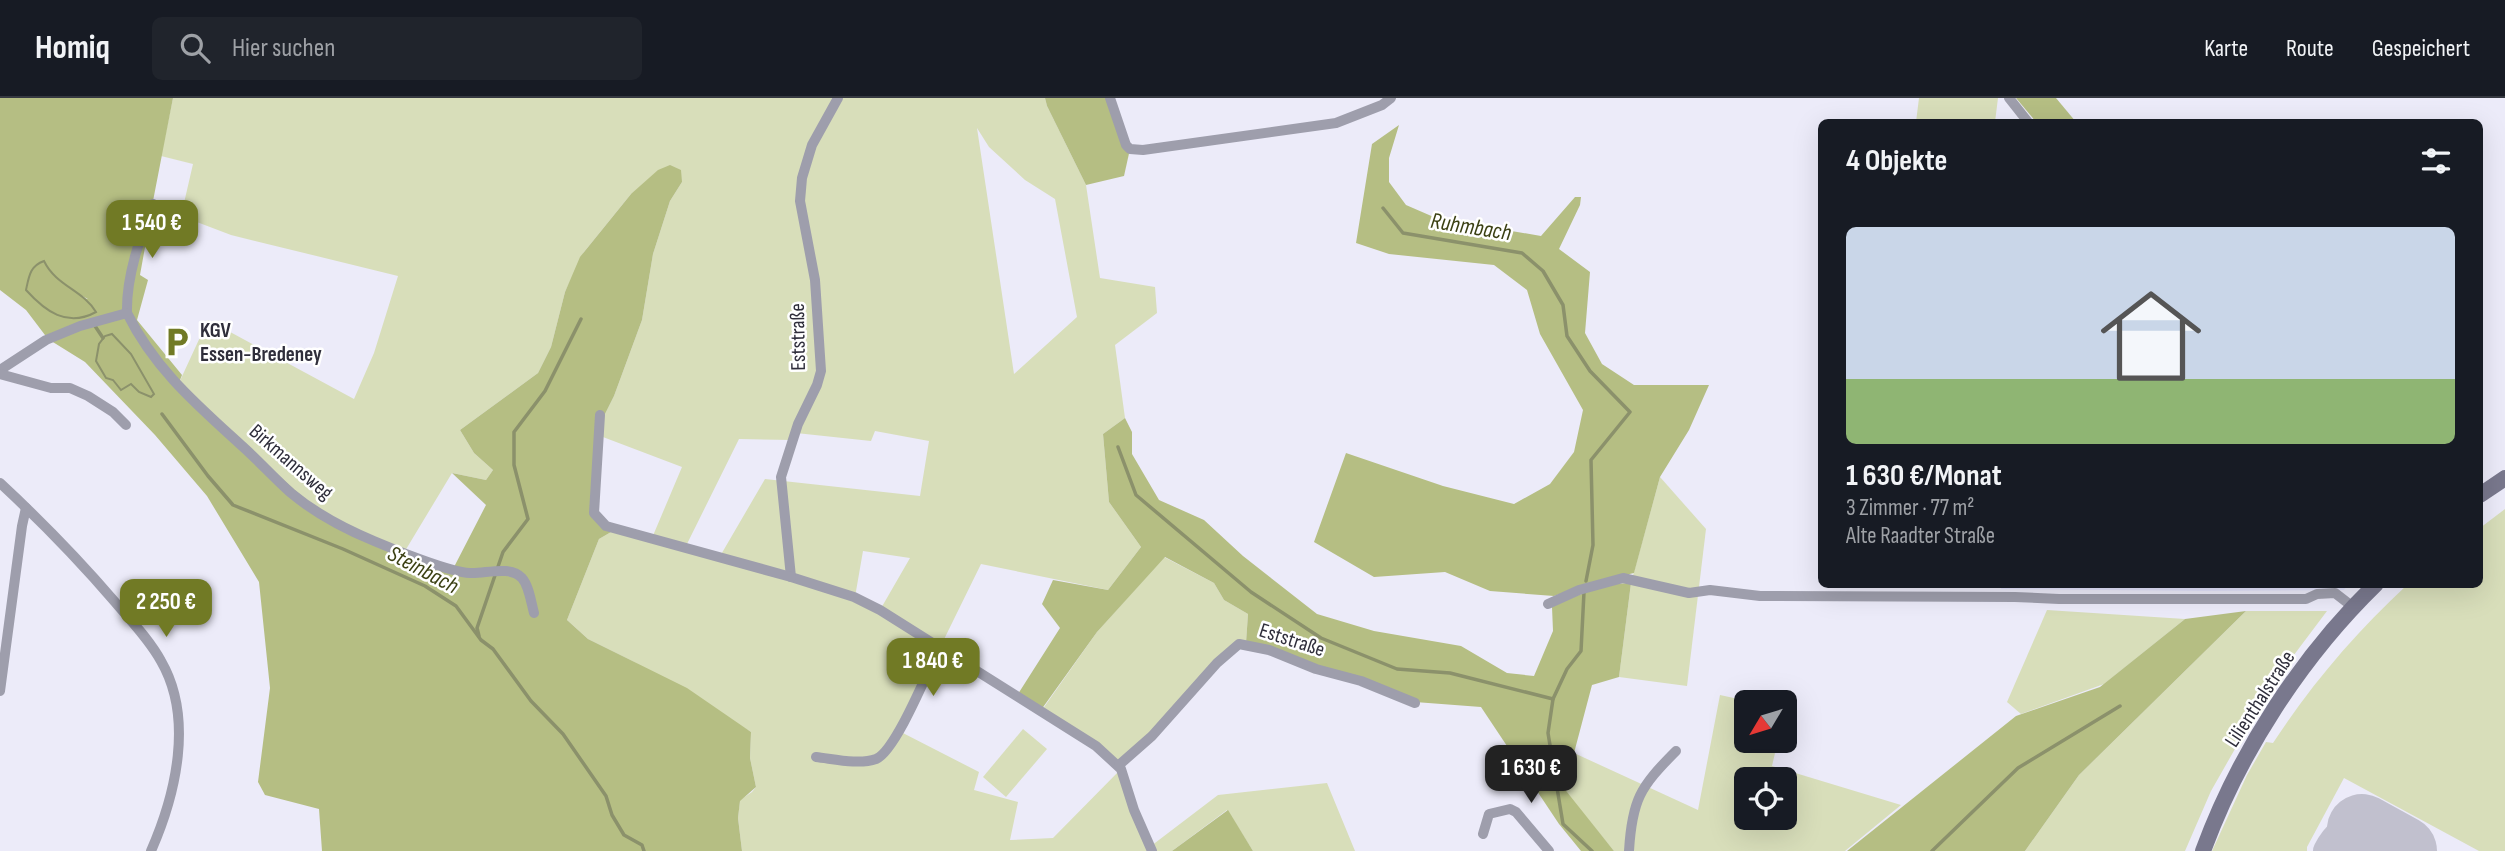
<!DOCTYPE html>
<html lang="de">
<head>
<meta charset="utf-8">
<style>
  body { margin:0; font-family:"Sofia Sans Condensed",sans-serif; background:#20242c; color:#f1f3f6; height:100vh; display:flex; flex-direction:column; font-size:26px; white-space:nowrap }
  * { box-sizing:border-box; margin:0 }
  p { font-size:23px; color:#9ea1a6 }
  .icon { flex:none; width:38px; height:38px; fill:none; stroke:currentColor; stroke-width:2; stroke-linecap:round; stroke-linejoin:round }
  .map { position:relative; flex:1; overflow:hidden }
  .drawer { position:absolute; left:1818px; top:21px; width:665px; height:469px; display:flex; flex-direction:column; background:#171b24; border-radius:10px; box-shadow:0 7px 28px #0002 }
  .drawer>* { flex:none }
  .needle { width:46px; rotate:232deg }
  .fabs { position:absolute; left:1734px; top:592px; display:grid; gap:14px }
  .fabs a { display:grid; place-items:center; width:63px; height:63px; border-radius:10px; background:#171b24; box-shadow:0 7px 28px #0002; font-size:35px }
  .price { position:absolute; translate:-50% -60px; padding:0 16px; border-radius:14px; background:#717a25; color:#fff; font-size:23px; line-height:46px; filter:drop-shadow(0 2px 4px #0008) }
  .price::after { content:''; position:absolute; left:50%; top:42px; width:21px; height:16px; margin-left:-10px; background:inherit; clip-path:polygon(0 0,100% 0,50% 100%) }
  .price.current { background:#222; color:#fff }
  ul { padding:0; list-style:none }
  li { display:grid; align-content:center; gap:14px; height:371px; padding:0 28px }
  li+li { border-top:2px solid #363941 }
  li span { display:grid; place-items:center; height:217px; border-radius:10px; color:#555 }
  li>.icon { margin-inline-start:auto }
  span .icon { width:126px; height:126px; fill:#fffc; stroke-width:1 }
  li b { font-size:30px }
  h2 { display:flex; justify-content:space-between; align-items:center; height:84px; padding:0 28px; font-size:30px }
  header { display:flex; align-items:center; gap:42px; box-sizing:border-box; height:98px; padding:0 35px; background:#171b24; border-bottom:2px solid #363941 }
  header strong { font-size:33px }
  nav { display:flex; gap:38px; margin-inline-start:auto; font-size:24px }
  .search { width:490px; height:63px; background:#20242c; display:flex; align-items:center; gap:18px; box-sizing:border-box; padding:0 24px; border-radius:10px; color:#9ea1a6; font-size:26px }
  .map>svg:first-child { display:block }
  .built { fill:#e1e1fa }
  .green { fill:#d8deba; fill-rule:evenodd }
  .forest { fill:#b5be83; fill-rule:evenodd }
  .water { fill:#b3bb80; stroke:#8b916b; stroke-width:2 }
  .lines { fill:none; stroke-linecap:round; stroke-linejoin:round }
  .stream { stroke:#8b916b; stroke-width:3.5 }
  .taxiway { stroke:#c1c0ce; stroke-width:28 }
  .runway { stroke:#c1c0ce; stroke-width:70 }
  .minor { stroke:#9e9eac; stroke-width:10 }
  .secondary { stroke:#79788d; stroke-width:16 }
  .labels { text-anchor:middle; dominant-baseline:central; stroke-width:5; stroke-linejoin:round; paint-order:stroke }
  .poi-label { font-size:21px; font-weight:bold; fill:#2f2e3b; stroke:#fff; text-anchor:start }
  .street-label { font-size:21px; fill:#2f2e3b; stroke:#fff }
  .water-label { font-size:23px; font-style:italic; fill:#3b4013; stroke:#fff }
</style>
</head>
<body>
<header>
<strong>Homiq</strong>
<div class="search"><svg class="icon" aria-label="search" viewBox="0 0 24 24"><circle cx="10" cy="10" r="6"/><path d="M15 15l6 6"/></svg>Hier suchen</div>
<nav><a>Karte</a><a>Route</a><a>Gespeichert</a></nav>
</header>
<div class="map">
<svg width="2505" height="753" viewBox="0 0 2505 753">
  <rect width="100%" height="100%" fill="#ecebf9"/>
  <path class="built" d="M2002,486L2348,487L2344,492L2204,493L2001,491Z"/>
  <g class="green">
    <path d="M173,0H1045L1047,8L1086,87L1100,180L1155,189L1157,215L1115,247L1125,320L1103,336L1109,404L1141,449L1108,492L981,466L899,633L979,674L974,692L1018,704L1010,742L1053,740L1120,672L1151,753H742L738,720L740,702L752,694L756,689L750,660L751,634L634,564L588,541L567,522L599,441L618,430L652,440L682,369L595,336L614,298L642,222L653,156L670,103L682,84L631,96L584,154L565,194L551,249L538,275L460,332L474,355L493,372L486,382L452,375L405,453L375,443L292,395L178,287L208,222L354,301L374,255L398,178L231,137L181,118L193,66L161,58ZM977,30L989,49L1025,82L1055,101L1077,219L1014,276ZM820,274L796,335L871,343L875,333L929,343L920,398L765,381L719,460L685,450L739,341L792,342ZM863,453L910,460L880,512L855,499Z"/>
    <path d="M1919,0H1998L1995,24H1916Z"/>
    <path d="M1660,379L1706,431L1687,588L1619,579L1631,485Z"/>
    <path d="M2505,411V753H2479L2344,680L2307,749V753H2212L2247,677L2266,644L2273,645C2311,587 2356,534 2407,487L2480,486V430Z"/>
    <path d="M1164,459L1214,485L1224,502L1248,516L1246,545H1239L1151,637L1119,664L1042,612L1097,534Z"/>
    <path d="M2047,512L2185,521L2104,586L2021,616L2007,604Z"/>
    <path d="M2246,513H2327L2272,586L2211,693L2185,753H2025L2079,677Z"/>
    <path d="M1720,597L1752,604H1746V642H1778L1772,668L1901,707L1845,753H1614L1558,685L1574,655L1698,712ZM1746,681H1785V719H1746Z"/>
    <path d="M1023,631L1047,651L1006,699L983,679Z"/>
    <path d="M1327,685L1355,753H1253L1227,712L1172,753H1154L1151,748L1218,697Z"/>
  </g>
  <g class="forest">
    <path d="M0,0H173L153,103L159,106L151,116L140,177L148,182L137,222L182,277L178,287L326,420L452,470L529,481L454,469L486,407L452,375L486,382L493,372L474,355L460,332L538,275L551,249L565,194L580,159L631,96L658,72L670,67L681,72L682,84L670,103L653,156L642,222L614,298L595,336L594,415L618,430L599,441L567,522L588,541L687,590L751,634L750,660L756,689L740,703L738,720L742,753H322L319,711L265,697L258,684L270,590L259,484L207,398L155,337L85,264L48,241L26,212L0,192ZM44,163C53,183 70,191 88,201L26,192C29,178 30,168 44,163ZM131,256L121,292L113,282Z"/>
    <path d="M1045,0H1109L1130,51L1124,78L1086,87L1047,8Z"/>
    <path d="M2016,0H2056L2076,24H2036Z"/>
    <path d="M1399,27L1389,60V84L1406,107L1436,120L1541,138L1575,99H1581L1580,107L1559,151L1590,174L1585,235L1602,266L1634,287H1709L1689,332L1660,379L1634,475L1591,485L1554,498L1490,493L1445,474L1374,479L1314,444L1346,355L1443,388L1514,406L1550,386L1574,354L1583,312L1540,236L1527,192L1494,167L1389,156L1356,145L1372,46Z"/>
    <path d="M1125,320L1132,334V356L1159,402L1204,422L1243,458L1317,516L1374,533L1461,548L1507,575L1534,578L1553,533L1552,509C1578,497 1602,485 1631,485L1619,579L1592,587L1574,655L1559,684L1614,753H1581L1559,726L1481,609L1415,604L1246,545L1248,516L1224,502L1214,485L1165,459L1097,534L1041,612L1018,596L1060,530L1042,506L1053,482L1108,492L1141,449L1109,404L1103,336Z"/>
    <path d="M2246,513L2079,677L2025,753H1847L2016,618L2100,589L2185,521Z"/>
    <path d="M1228,712L1253,753H1172Z"/>
  </g>
  <g class="water">
    <path d="M44,163C56,188 83,192 96,214C67,230 45,213 26,192C29,178 30,168 44,163Z"/>
    <path d="M112,236L131,256L154,296L151,299L139,294L131,286L121,292L113,282L106,280L96,263L99,246L105,238Z"/>
  </g>
  <g class="lines">
    <g class="stream">
      <path d="M1383,110L1403,135L1522,155L1543,173L1563,207L1567,238L1590,273L1630,314L1591,362L1593,447L1586,483"/>
      <path d="M95,228L103,240"/>
      <path d="M162,316L208,378L233,407L343,451L425,488L456,508L481,542L493,551L531,603L563,636L606,698L612,717L624,737L642,747L644,753"/>
      <path d="M1118,349L1136,397L1251,494L1321,540L1397,571L1450,575L1553,601"/>
      <path d="M1584,494L1581,553L1567,571L1553,601L1548,635L1563,726L1592,753"/>
      <path d="M479,538L477,530L503,454L528,421L514,367V334L545,293L581,221"/>
      <path d="M1932,753L2018,670L2120,608"/>
    </g>
    <path class="taxiway" d="M2327,753C2334,739 2344,727 2362,731"/>
    <path class="runway" d="M2362,731L2402,753"/>
    <g class="minor">
      <path d="M838,0L812,47L802,80L800,103L815,182L821,273L817,287L798,326L781,379L791,479L854,499L880,512L1096,648L1121,671L1134,712L1152,753"/>
      <path d="M1110,0L1126,47L1130,51L1143,52L1336,25L1382,7L1391,0"/>
      <path d="M2009,0L2028,24"/>
      <path d="M127,215C126,179 140,139 153,106"/>
      <path d="M0,272L46,242L80,228L127,215C154,270 196,306 241,347C258,362 274,380 291,395C315,415 345,431 374,443C395,452 449,474 470,475C485,476 510,467 522,480C529,488 531,504 534,515"/>
      <path d="M0,276L51,290H70L88,298L113,314L126,327"/>
      <path d="M600,317L594,415L606,428L791,479"/>
      <path d="M0,385C41,423 79,462 115,504C131,523 149,541 161,563C194,620 176,696 151,753"/>
      <path d="M1548,506L1579,492L1623,480L1689,495L1710,492L1760,498L2015,499L2059,501H2306L2317,496L2335,495L2353,509"/>
      <path d="M0,593L22,428L26,410"/>
      <path d="M816,659C834,661 859,667 876,661C896,653 929,570 940,548"/>
      <path d="M1119,667L1152,638L1217,565L1239,546L1269,552L1316,571L1361,583L1415,605"/>
      <path d="M1483,736L1489,716L1510,711L1516,714L1549,753"/>
      <path d="M1629,753C1632,702 1640,689 1676,653"/>
    </g>
    <g class="secondary">
      <path d="M2480,397L2505,380"/>
      <path d="M2203,753C2239,655 2301,559 2376,486"/>
    </g>
  </g>
  <defs>
    <g id="parking-bare" transform="scale(2.415)"><path d="M-3.5-5.5H1a3.5 3.5 0 0 1 0 7H-1V5.5H-3.5ZM-1-3.4V-.6H.8a1.4 1.4 0 0 0 0-2.8Z" fill="#717a25" stroke="#fff" stroke-width="2.5" paint-order="stroke"/></g>
  </defs>
  <g fill-rule="evenodd">
    <use href="#parking-bare" x="177" y="244"/>
  </g>
  <g class="labels">
    <g class="poi-label">
      <text x="200" y="232">KGV<tspan x="200" dy="24">Essen-Bredeney</tspan></text>
    </g>
    <g class="street-label">
      <text transform="translate(798 239) rotate(-91)">Eststraße</text>
      <text transform="translate(291 364) rotate(41)">Birkmannsweg</text>
      <text transform="translate(1292 542) rotate(18)">Eststraße</text>
      <text transform="translate(2260 601) rotate(-57)">Lilienthalstraße</text>
    </g>
    <g class="water-label">
      <text transform="translate(1471 129) rotate(9)">Ruhmbach</text>
      <text transform="translate(423 472) rotate(28)">Steinbach</text>
    </g>
  </g>
</svg>
<div class="fabs">
<a><svg class="needle" viewBox="-14 -14 28 28"><path d="M0-13l5 13h-10z" fill="#e53935"/><path d="M0 13l5-13h-10z" fill="#9ea1a6"/></svg></a>
<a><svg class="icon" aria-label="locate" viewBox="0 0 24 24"><circle cx="12" cy="12" r="6"/><path d="M12 2v4M12 18v4M2 12h4M18 12h4"/></svg></a>
</div>
<b class="price" style="left:152px;top:162px">1 540 €</b>
<b class="price" style="left:166px;top:541px">2 250 €</b>
<b class="price" style="left:933px;top:600px">1 840 €</b>
<b class="price current" style="left:1531px;top:707px">1 630 €</b>
<section class="drawer">
<h2>4 Objekte<svg class="icon" aria-label="filters" viewBox="0 0 24 24"><path d="M4 7h16M4 17h16"/><circle cx="9" cy="7" r="2"/><circle cx="15" cy="17" r="2"/></svg></h2>
<ul>
<li><span style="background:linear-gradient(#c9d6e8 70%,#8fb573 0)"><svg class="icon" aria-label="home" viewBox="0 0 24 24"><path d="M3 11l9-7 9 7M6 9v11h12V9"/></svg></span><div><b>1 630 €/Monat</b><p>3 Zimmer · 77 m²</p><p>Alte Raadter Straße</p></div></li>
</ul>
</section>
</div>
</body>
</html>
